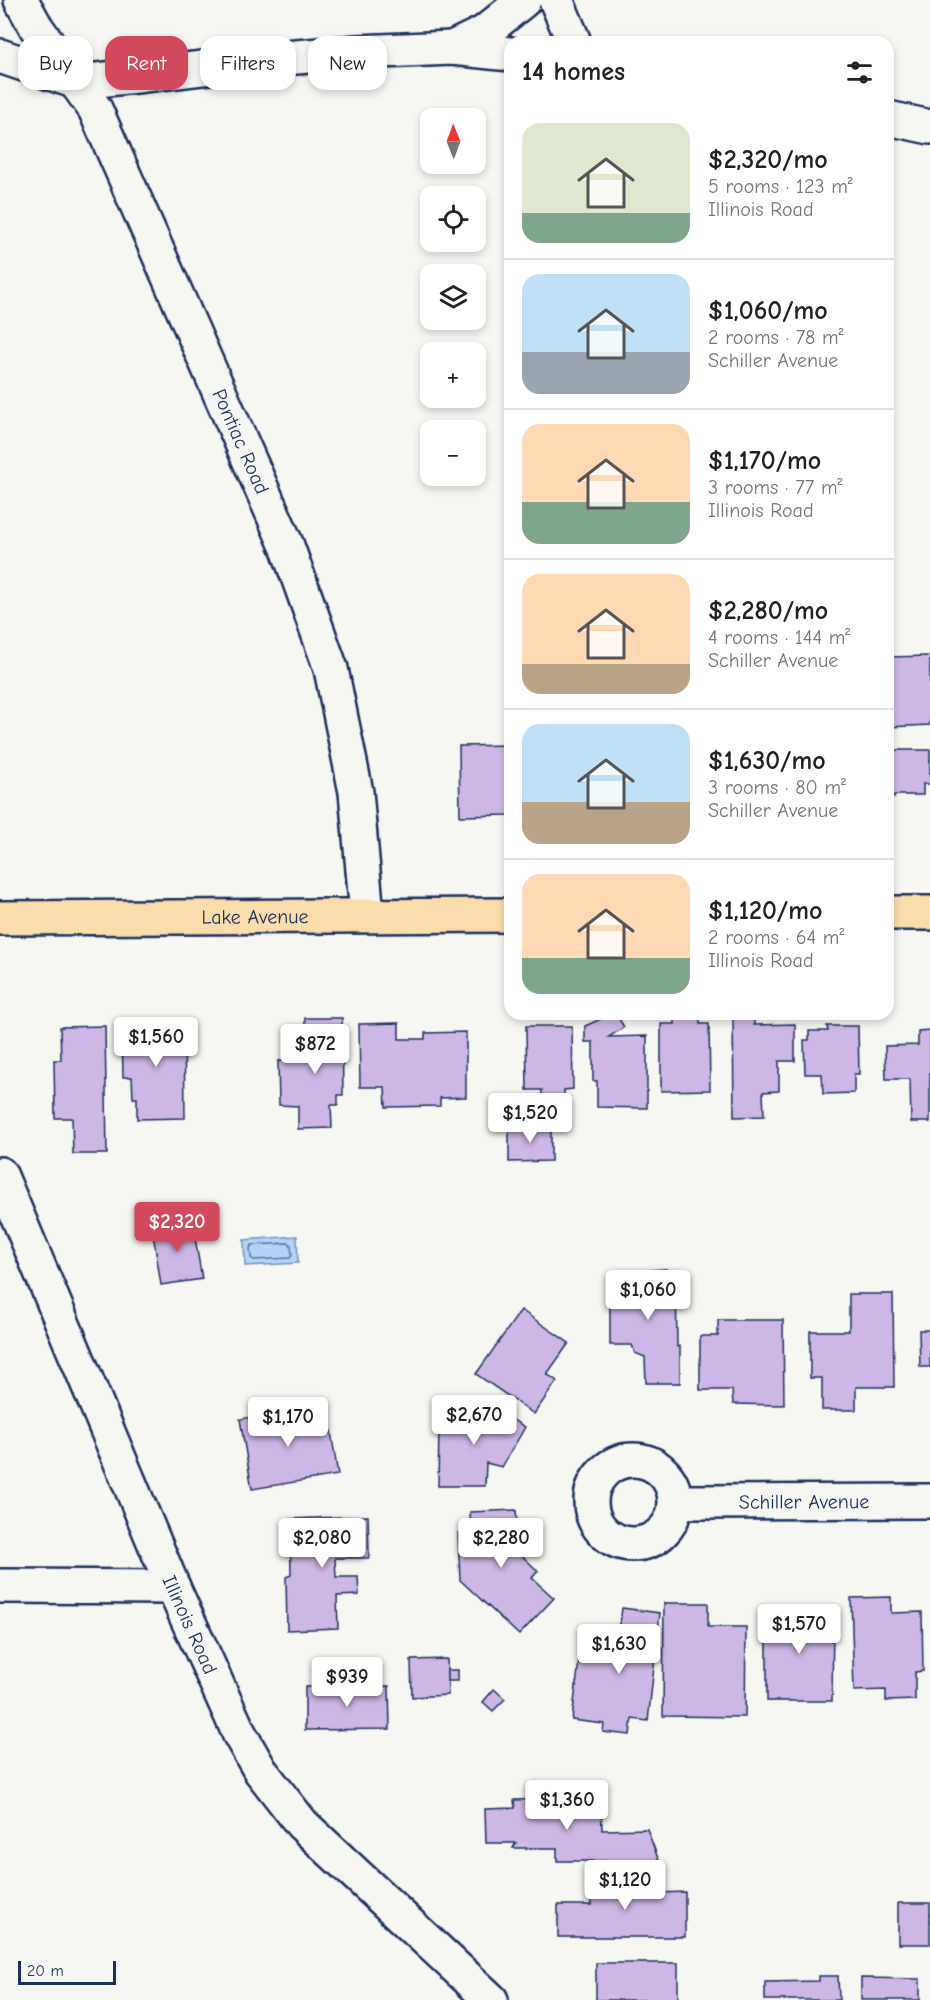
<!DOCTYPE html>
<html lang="en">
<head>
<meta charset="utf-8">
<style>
  body { margin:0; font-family:"Comic Neue",sans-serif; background:#f6f6f6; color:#202124; height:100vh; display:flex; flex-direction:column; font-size:22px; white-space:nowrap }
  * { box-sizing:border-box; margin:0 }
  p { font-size:20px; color:#757577 }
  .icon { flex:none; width:33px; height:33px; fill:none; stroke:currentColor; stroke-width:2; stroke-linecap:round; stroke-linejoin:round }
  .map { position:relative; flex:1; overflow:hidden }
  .side { position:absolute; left:504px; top:36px; width:390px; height:984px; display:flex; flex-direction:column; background:#fff; border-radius:18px; box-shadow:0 3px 9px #0003 }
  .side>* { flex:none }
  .hud { position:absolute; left:18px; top:36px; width:396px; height:54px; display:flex; gap:12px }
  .needle { width:39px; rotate:359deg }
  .tools { position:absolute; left:420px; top:108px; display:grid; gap:12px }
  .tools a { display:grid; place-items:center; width:66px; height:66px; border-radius:12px; background:#fff; box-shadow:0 3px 9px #0003; font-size:30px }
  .scale { position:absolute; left:18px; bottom:15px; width:98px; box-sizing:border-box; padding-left:6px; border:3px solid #1b2f5e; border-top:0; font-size:16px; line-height:21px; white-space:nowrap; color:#1b2f5e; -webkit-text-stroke:4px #f6f6f2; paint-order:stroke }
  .price { position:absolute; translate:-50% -51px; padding:0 14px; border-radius:6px; background:#fff; color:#222; font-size:20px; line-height:39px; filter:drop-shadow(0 2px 3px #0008) }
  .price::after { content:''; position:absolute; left:50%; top:36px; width:18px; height:14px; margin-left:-9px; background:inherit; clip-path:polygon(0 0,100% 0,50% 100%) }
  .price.active { background:#d1495b; color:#fff }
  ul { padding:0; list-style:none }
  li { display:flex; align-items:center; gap:18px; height:150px; padding:0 18px }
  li+li { border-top:2px solid #e0e0e0 }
  li span { display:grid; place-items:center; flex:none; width:168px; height:120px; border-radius:18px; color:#555 }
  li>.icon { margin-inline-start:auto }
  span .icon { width:72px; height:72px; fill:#fffc; stroke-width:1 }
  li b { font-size:26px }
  h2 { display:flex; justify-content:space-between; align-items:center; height:72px; padding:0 18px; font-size:26px }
  .chip { padding:0 21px; border-radius:18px; background:#fff; box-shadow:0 3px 9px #0003; font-size:21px; line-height:54px }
  .chip.active { background:#d1495b; color:#fff }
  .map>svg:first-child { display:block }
  .water { fill:#afd4f8; stroke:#7492ba; stroke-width:1.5 }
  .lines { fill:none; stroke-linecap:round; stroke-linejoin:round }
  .shore { stroke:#56719c; stroke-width:1.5 }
  .building { fill:#cdb7e6; stroke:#1b2f5e; stroke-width:1.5 }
  .minor-casing { stroke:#1b2f5e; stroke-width:38 }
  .major-casing { stroke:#1b2f5e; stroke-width:38 }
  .minor { stroke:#f6f6f2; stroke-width:33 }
  .major { stroke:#fbdcab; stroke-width:33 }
  .labels { text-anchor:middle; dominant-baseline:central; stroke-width:6; stroke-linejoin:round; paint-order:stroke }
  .street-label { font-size:20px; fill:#1b2f5e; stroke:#f6f6f2 }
</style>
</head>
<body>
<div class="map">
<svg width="930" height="2000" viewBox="0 0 930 2000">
  <rect width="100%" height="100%" fill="#f6f6f2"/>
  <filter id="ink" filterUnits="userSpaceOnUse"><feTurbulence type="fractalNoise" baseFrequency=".0167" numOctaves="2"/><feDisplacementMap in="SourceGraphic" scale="12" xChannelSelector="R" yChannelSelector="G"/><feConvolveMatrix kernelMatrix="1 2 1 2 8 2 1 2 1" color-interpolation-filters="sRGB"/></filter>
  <g filter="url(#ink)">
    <path class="water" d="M297,1236L298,1263L245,1266L244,1240Z"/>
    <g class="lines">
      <path class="shore" d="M289,1243L291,1245L292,1255L290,1258L254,1260L251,1258L250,1248L252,1245Z"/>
    </g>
    <g class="building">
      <path d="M930,656V725L888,727V657Z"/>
      <path d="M510,745V815L460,816L459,746Z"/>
      <path d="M888,750H930V784H923V795H894V797H888Z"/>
      <path d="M612,1014H616L624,1027L609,1037L647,1036V1108L597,1107V1081H593V1042H585V1026Z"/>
      <path d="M675,1014H700V1024H709L710,1090L661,1091V1024H675Z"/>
      <path d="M733,1016H754V1025L795,1024V1061H779V1091L763,1092L764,1116L734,1117Z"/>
      <path d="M305,1018H342L343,1095H338V1105H331L332,1128L298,1129V1106L279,1105L278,1061L306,1060L305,1042H308V1033H305Z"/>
      <path d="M184,1022L185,1118L137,1119V1098H133L132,1077H123L122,1023Z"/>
      <path d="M399,1023V1039H425V1033L466,1032V1097L440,1098V1106L386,1107L385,1087H360L359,1024Z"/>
      <path d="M105,1026L107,1154H73L72,1118H55L54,1060H61L60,1027Z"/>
      <path d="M526,1026H572L573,1089L564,1090V1099L542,1100V1090H527Z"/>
      <path d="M827,1026H858L859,1074H854V1093L823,1094L822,1074H805L804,1040H809V1031H828Z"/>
      <path d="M930,1030V1122H911L910,1079H886L885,1046L918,1045V1031Z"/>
      <path d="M509,1127H551V1161L509,1162Z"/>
      <path d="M192,1220L202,1279L161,1285L152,1227Z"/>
      <path d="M666,1269L670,1272H676L677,1347L680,1346V1383H646L645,1357L635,1353L632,1345H610V1274L647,1273L650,1270Z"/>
      <path d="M849,1294H893L894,1387H856V1410H822V1378H810V1331H849Z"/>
      <path d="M521,1310L569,1343L547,1374L557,1381L534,1414L476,1374Z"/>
      <path d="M718,1320H783L784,1405L733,1404L732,1390H700V1336H718Z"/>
      <path d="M919,1330H930V1367H920Z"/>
      <path d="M489,1406L525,1427L502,1467L486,1463L485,1486H438L439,1428H442L443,1414H484Z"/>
      <path d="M304,1409L305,1417L328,1413L338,1475L252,1489L240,1419Z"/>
      <path d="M516,1510L519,1553L538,1571L532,1578L554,1598L519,1635L460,1580L458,1533L471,1532L470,1512Z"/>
      <path d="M368,1516L369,1558H335L336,1577H358L359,1595L337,1596L338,1628L287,1630L286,1577L291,1575L290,1519Z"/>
      <path d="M891,1597V1613L922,1612L923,1671L915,1672V1700L886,1701V1690L854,1691L851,1598Z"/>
      <path d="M664,1603H708V1627H746L745,1717L663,1716Z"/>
      <path d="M622,1608L660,1613L648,1721L632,1719L630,1735L603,1732L604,1724L572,1720L581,1644L617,1648Z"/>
      <path d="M767,1608H818V1617L833,1618L832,1701H767Z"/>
      <path d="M447,1659L448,1695L412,1697L411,1660Z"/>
      <rect x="447" y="1670" width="11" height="11"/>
      <path d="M389,1686L390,1729L305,1730V1687Z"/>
      <path d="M494,1689L505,1699L493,1711L483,1702Z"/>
      <path d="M601,1798L602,1830L647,1829L659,1861H557V1848H513L516,1843H486L485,1809L515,1808L514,1800Z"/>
      <path d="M658,1876V1893L685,1892V1937H558V1905H592V1877Z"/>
      <rect x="898" y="1903" width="32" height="41"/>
      <rect x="596" y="1963" width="82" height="37"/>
      <path d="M819,1976H838L839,2000H765V1982L819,1981Z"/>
      <path d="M861,1978L920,1979V2000H861Z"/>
    </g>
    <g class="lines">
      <g class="minor-casing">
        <g id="minor">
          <path id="s1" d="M21,0L36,27L95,109L287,546L331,669L356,792L367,915"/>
          <path d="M556,0L574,42"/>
          <path d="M452,48L485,32L524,0"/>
          <path d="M0,56L77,82L136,76L284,58L357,52L452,48L510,54"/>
          <path d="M888,118L930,127"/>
          <path id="s2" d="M0,1174L173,1587L239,1733L260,1770L302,1824L491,2000"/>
          <circle cx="633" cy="1502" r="42"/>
          <path id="s3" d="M676,1502L930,1501"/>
          <path d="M0,1586L173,1587"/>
        </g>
      </g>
      <g class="major-casing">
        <g id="major">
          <path d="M888,913H930"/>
          <path id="s4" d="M0,918L510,915"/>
        </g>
      </g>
      <use href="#minor" class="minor"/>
      <use href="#major" class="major"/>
    </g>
  </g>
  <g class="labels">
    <g class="street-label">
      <text stroke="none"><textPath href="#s1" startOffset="495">Pontiac Road</textPath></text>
      <text stroke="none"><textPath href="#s4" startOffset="255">Lake Avenue</textPath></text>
      <text stroke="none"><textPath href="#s3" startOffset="128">Schiller Avenue</textPath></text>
      <text stroke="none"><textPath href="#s2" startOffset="489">Illinois Road</textPath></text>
    </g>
  </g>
</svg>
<div class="tools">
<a><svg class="needle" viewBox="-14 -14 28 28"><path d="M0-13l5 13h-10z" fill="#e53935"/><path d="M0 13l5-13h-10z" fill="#757577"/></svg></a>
<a><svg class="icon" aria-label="locate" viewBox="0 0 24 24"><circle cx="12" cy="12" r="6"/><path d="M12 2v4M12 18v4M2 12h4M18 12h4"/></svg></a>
<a><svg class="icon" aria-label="layers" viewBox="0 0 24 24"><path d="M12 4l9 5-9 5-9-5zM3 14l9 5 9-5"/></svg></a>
<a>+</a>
<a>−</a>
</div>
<div class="scale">20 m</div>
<b class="price" style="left:156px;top:1068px">$1,560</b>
<b class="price" style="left:315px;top:1075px">$872</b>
<b class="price" style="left:530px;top:1144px">$1,520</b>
<b class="price active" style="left:177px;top:1253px">$2,320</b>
<b class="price" style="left:648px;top:1321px">$1,060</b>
<b class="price" style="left:474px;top:1446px">$2,670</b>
<b class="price" style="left:288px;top:1448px">$1,170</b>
<b class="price" style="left:322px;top:1569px">$2,080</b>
<b class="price" style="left:501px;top:1569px">$2,280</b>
<b class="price" style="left:799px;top:1655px">$1,570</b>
<b class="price" style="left:619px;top:1675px">$1,630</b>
<b class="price" style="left:347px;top:1708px">$939</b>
<b class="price" style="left:567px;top:1831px">$1,360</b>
<b class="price" style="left:625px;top:1911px">$1,120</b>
<div class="hud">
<a class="chip">Buy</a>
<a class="chip active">Rent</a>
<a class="chip">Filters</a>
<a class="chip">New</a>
</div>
<section class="side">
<h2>14 homes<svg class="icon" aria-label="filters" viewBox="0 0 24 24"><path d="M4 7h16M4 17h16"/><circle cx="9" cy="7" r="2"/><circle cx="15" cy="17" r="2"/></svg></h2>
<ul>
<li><span style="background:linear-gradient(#dfe7d0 75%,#7fa58c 0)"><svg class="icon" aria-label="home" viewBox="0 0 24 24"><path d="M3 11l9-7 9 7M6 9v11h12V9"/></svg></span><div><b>$2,320/mo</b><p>5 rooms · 123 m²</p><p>Illinois Road</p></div></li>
<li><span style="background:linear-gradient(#bfe0f5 65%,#9aa5b1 0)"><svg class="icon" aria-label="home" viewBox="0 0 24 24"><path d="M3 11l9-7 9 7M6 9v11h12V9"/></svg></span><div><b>$1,060/mo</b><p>2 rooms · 78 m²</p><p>Schiller Avenue</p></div></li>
<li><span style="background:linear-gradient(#ffd9b3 65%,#7fa58c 0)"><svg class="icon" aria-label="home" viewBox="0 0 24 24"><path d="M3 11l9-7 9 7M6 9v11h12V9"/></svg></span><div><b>$1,170/mo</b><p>3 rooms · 77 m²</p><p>Illinois Road</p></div></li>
<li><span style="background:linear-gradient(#ffd9b3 75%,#b9a48a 0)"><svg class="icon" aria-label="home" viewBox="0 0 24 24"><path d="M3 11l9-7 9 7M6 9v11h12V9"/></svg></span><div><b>$2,280/mo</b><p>4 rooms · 144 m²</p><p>Schiller Avenue</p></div></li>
<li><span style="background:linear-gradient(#bfe0f5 65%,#b9a48a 0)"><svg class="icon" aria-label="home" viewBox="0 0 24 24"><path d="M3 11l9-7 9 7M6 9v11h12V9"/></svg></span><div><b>$1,630/mo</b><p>3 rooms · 80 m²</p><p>Schiller Avenue</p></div></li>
<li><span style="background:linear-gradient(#ffd9b3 70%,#7fa58c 0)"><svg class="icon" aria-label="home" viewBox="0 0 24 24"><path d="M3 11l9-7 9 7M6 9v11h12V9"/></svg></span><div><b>$1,120/mo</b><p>2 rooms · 64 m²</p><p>Illinois Road</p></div></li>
</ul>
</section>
</div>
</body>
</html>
